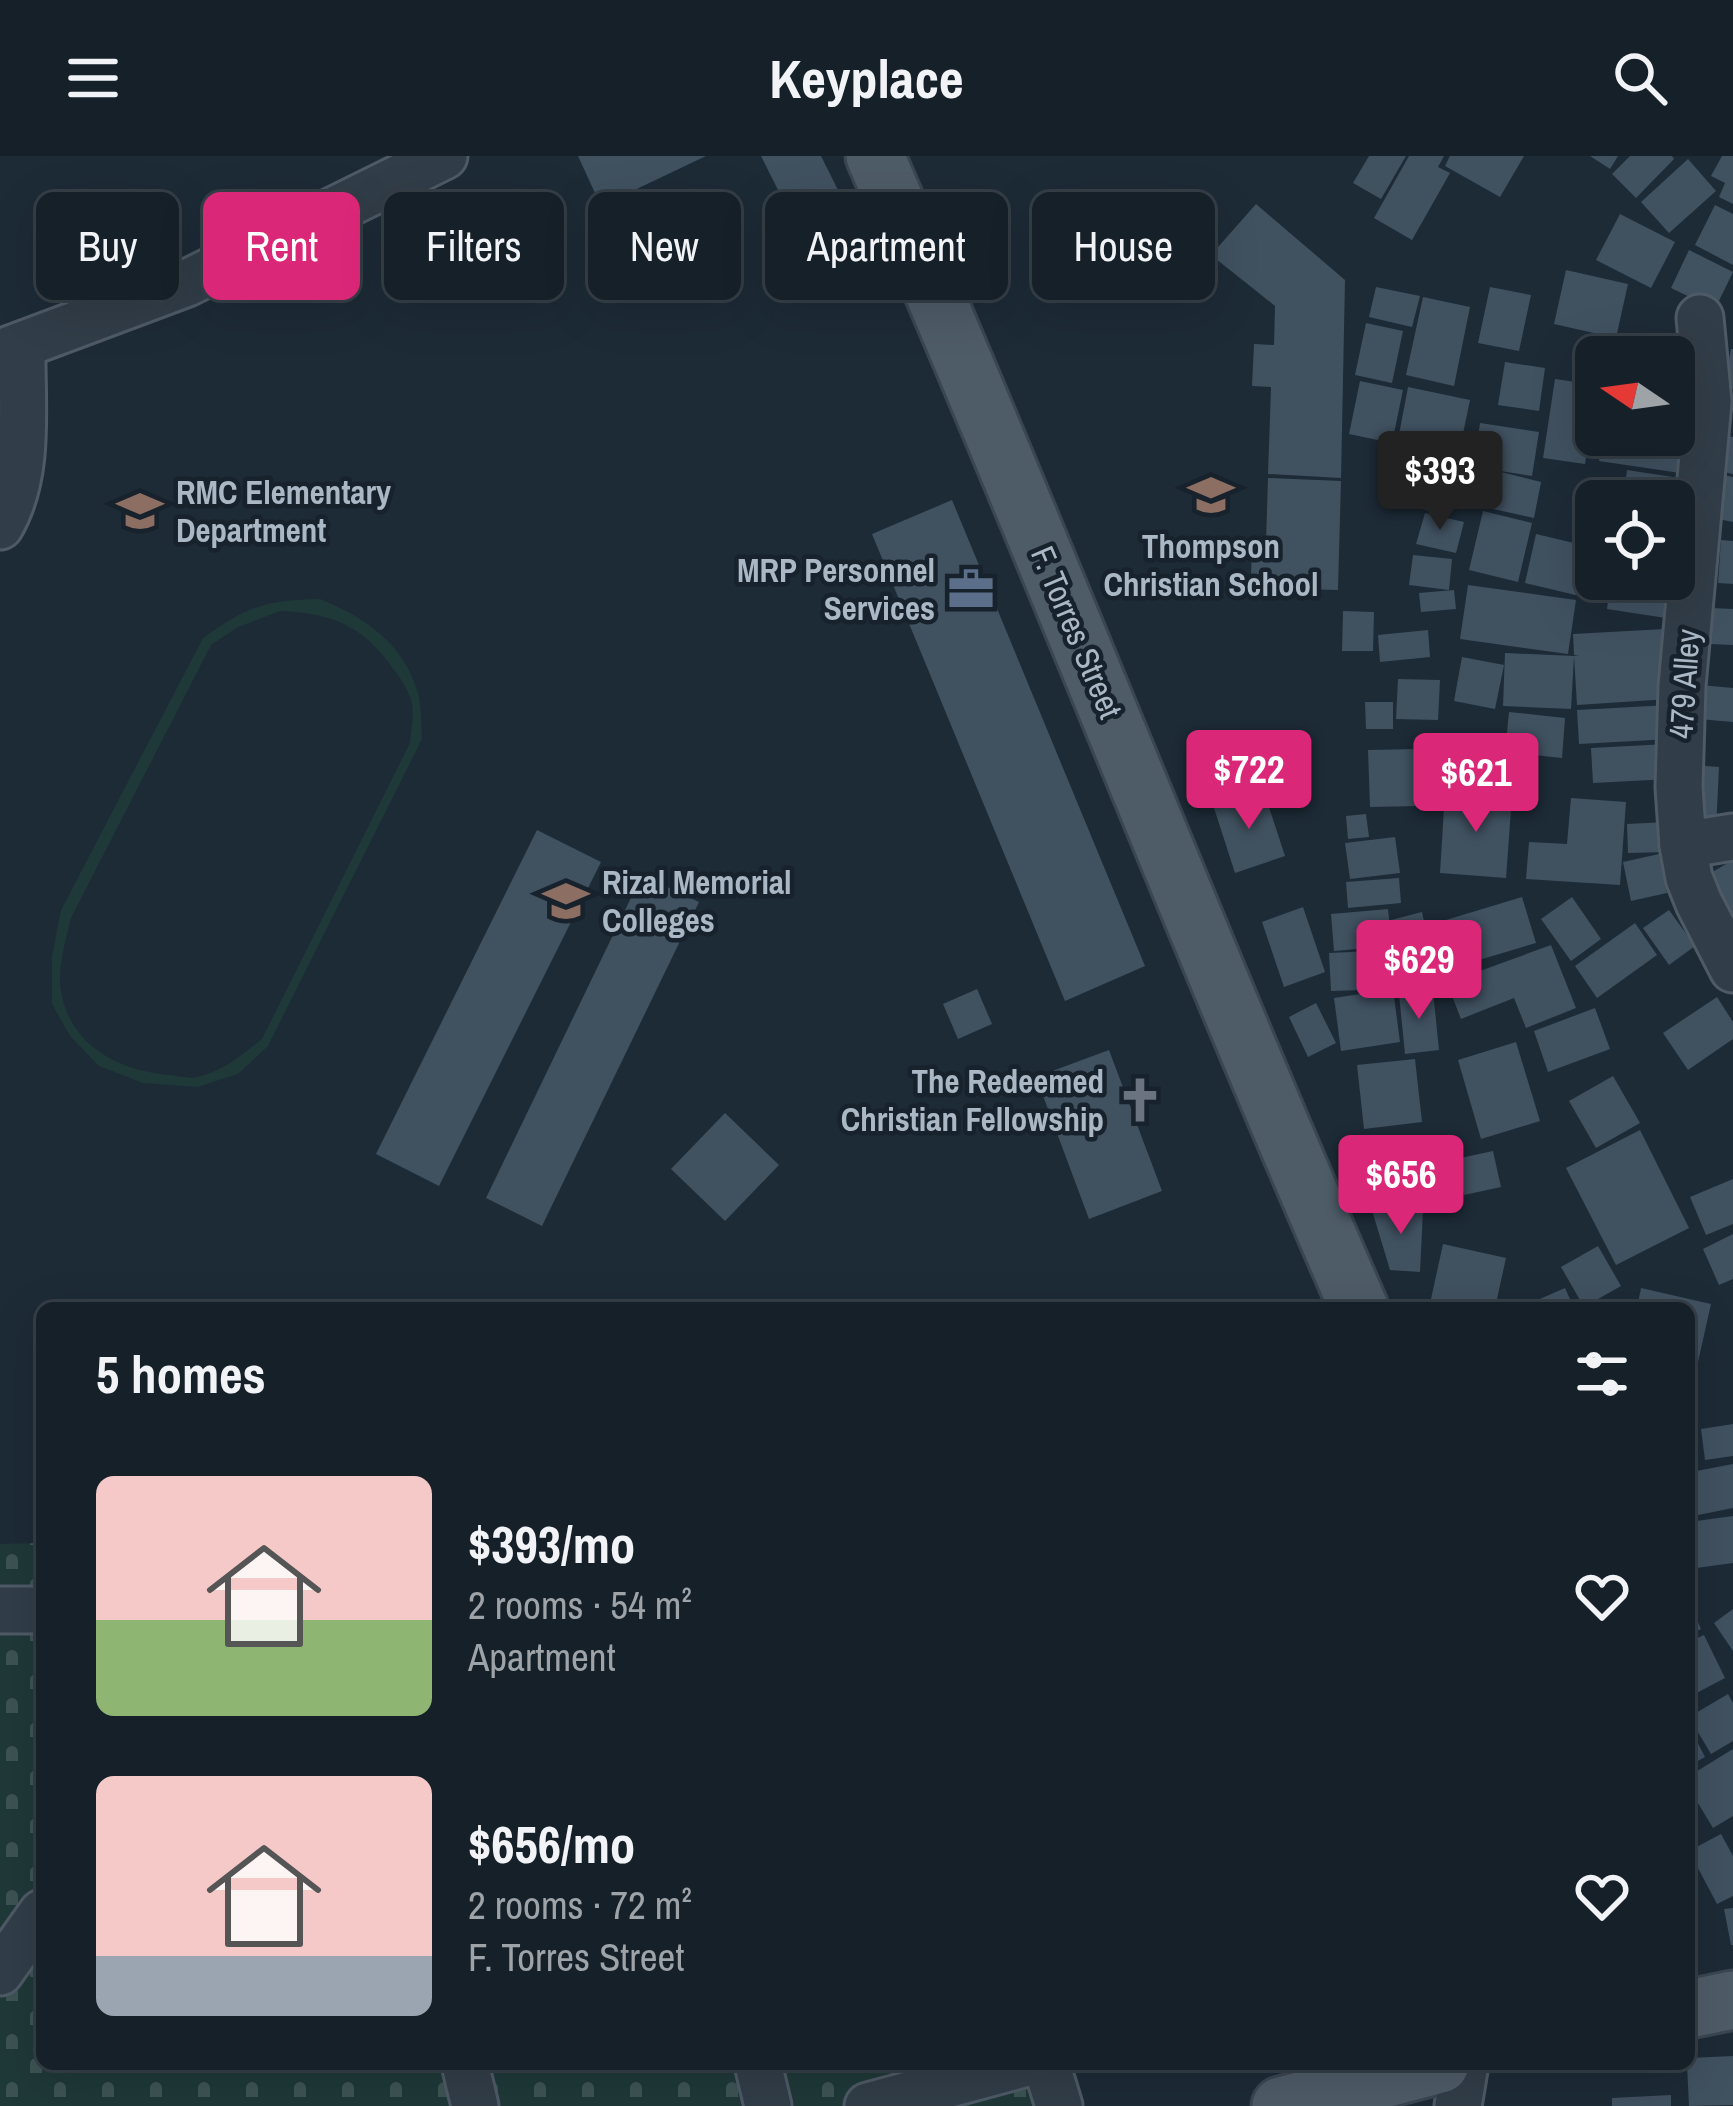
<!DOCTYPE html>
<html lang="en">
<head>
<meta charset="utf-8">
<style>
  body { margin:0; font-family:"Archivo Narrow",sans-serif; background:#1f2831; color:#f1f3f6; height:100vh; display:flex; flex-direction:column; font-size:45px; white-space:nowrap }
  * { box-sizing:border-box; margin:0 }
  p { font-size:39px; color:#9ea3a8 }
  .icon { flex:none; width:66px; height:66px; fill:none; stroke:currentColor; stroke-width:2; stroke-linecap:round; stroke-linejoin:round }
  .map { position:relative; flex:1; overflow:hidden }
  .details { position:absolute; left:36px; top:1146px; width:1659px; height:768px; display:flex; flex-direction:column; background:#162029; border-radius:18px; box-shadow:0 12px 48px #0002,0 0 0 3px #353e46 }
  .details>* { flex:none }
  .top-card { position:absolute; left:36px; top:36px; width:1662px; height:108px; display:flex; gap:24px }
  .needle { width:78px; rotate:283deg }
  .controls { position:absolute; left:1575px; top:180px; display:grid; gap:24px }
  .controls a { display:grid; place-items:center; width:120px; height:120px; border-radius:18px; background:#162029; box-shadow:0 12px 48px #0002,0 0 0 3px #353e46; font-size:60px }
  .price { position:absolute; translate:-50% -102px; padding:0 27px; border-radius:12px; background:#db2777; color:#fff; font-size:39px; line-height:78px; filter:drop-shadow(0 3px 6px #0008) }
  .price::after { content:''; position:absolute; left:50%; top:72px; width:36px; height:27px; margin-left:-18px; background:inherit; clip-path:polygon(0 0,100% 0,50% 100%) }
  .price.current { background:#222; color:#fff }
  ul { padding:0; list-style:none }
  li { display:flex; align-items:center; gap:36px; height:300px; padding:0 60px }
  li span { display:grid; place-items:center; flex:none; width:336px; height:240px; border-radius:18px; color:#555 }
  li>.icon { margin-inline-start:auto }
  span .icon { width:144px; height:144px; fill:#fffc; stroke-width:1 }
  li b { font-size:51px }
  h2 { display:flex; justify-content:space-between; align-items:center; height:144px; padding:0 60px; font-size:51px }
  .pill { padding:0 42px; border-radius:18px; background:#162029; box-shadow:0 12px 48px #0002,0 0 0 3px #353e46; font-size:42px; line-height:108px }
  .pill.current { background:#db2777; color:#fff }
  header { display:flex; justify-content:space-between; align-items:center; height:156px; padding:0 60px; background:#162029; font-size:54px; font-weight:800 }
  .map>svg:first-child { display:block }
  .cemetery { fill:url(#cemetery-stones) }
  .park { fill:#1f3838; fill-rule:evenodd }
  .building { fill:#405160 }
  .lines { fill:none; stroke-linecap:round; stroke-linejoin:round }
  .minor-casing { stroke:#4e5a66; stroke-width:51 }
  .major-casing { stroke:#3a4651; stroke-width:63 }
  .minor { stroke:#313d48; stroke-width:45 }
  .major { stroke:#4e5c68; stroke-width:57 }
  .labels { text-anchor:middle; dominant-baseline:central; stroke-width:9; stroke-linejoin:round; paint-order:stroke }
  .poi-label { font-size:33px; font-weight:bold; fill:#aab7c5; stroke:#17222c; text-anchor:start }
  .street-label { font-size:33px; fill:#aab7c5; stroke:#17222c }
</style>
</head>
<body>
<header><svg class="icon" aria-label="menu" viewBox="0 0 24 24"><path d="M4 6h16M4 12h16M4 18h16"/></svg>Keyplace<svg class="icon" aria-label="search" viewBox="0 0 24 24"><circle cx="10" cy="10" r="6"/><path d="M15 15l6 6"/></svg></header>
<div class="map">
<svg width="1733" height="1950" viewBox="0 0 1733 1950">
  <defs>
    <pattern id="cemetery-stones" width="16" height="16" patternUnits="userSpaceOnUse" patternTransform="scale(3)"><rect width="16" height="16" fill="#1f3838"/><path d="M2 7V4a2 2 0 0 1 4 0v3zM10 15v-3a2 2 0 0 1 4 0v3z" fill="#3d5353"/></pattern>
  </defs>
  <rect width="100%" height="100%" fill="#1d2b37"/>
  <path class="cemetery" d="M42,1387V1908H1074L1085,1948L1078,1950H0V1388Z"/>
  <path class="park" d="M320,443C364,461 402,486 417,534C422,549 421,568 422,583L268,890L238,918L197,931L143,927L99,910L70,880L52,848V800L61,754L203,482C248,450 266,444 320,443ZM280,455C332,457 364,470 394,514C401,523 410,537 412,548C414,560 411,575 410,587L262,883C242,899 223,915 198,921C189,923 179,920 170,919C123,915 77,894 63,845C55,818 65,788 71,762L211,489L238,471Z"/>
  <g class="building">
    <path d="M578,0H706L601,50Z"/>
    <path d="M761,0H821L847,52L799,76Z"/>
    <path d="M1369,0H1406L1381,43L1353,27Z"/>
    <path d="M1409,0H1444L1438,11L1450,17L1412,84L1374,62Z"/>
    <path d="M1450,0H1524L1500,41L1445,10Z"/>
    <path d="M1590,0H1618L1610,13Z"/>
    <path d="M1630,0H1672L1674,3L1636,42L1612,18Z"/>
    <path d="M1722,0H1733V48L1719,41L1725,27L1711,20Z"/>
    <path d="M1688,3L1716,35L1669,77L1641,46Z"/>
    <path d="M1256,48L1345,124L1341,322L1268,318L1271,231L1252,230L1254,188L1274,189L1275,150L1211,99Z"/>
    <path d="M1715,49L1733,58V109L1695,89Z"/>
    <path d="M1620,58L1675,86L1651,132L1596,104Z"/>
    <path d="M1689,94L1733,116L1715,153L1671,132Z"/>
    <path d="M1566,114L1628,128L1616,182L1554,168Z"/>
    <path d="M1376,131L1420,140L1412,171L1369,161Z"/>
    <path d="M1490,131L1531,139L1519,195L1478,187Z"/>
    <path d="M1423,141L1470,151L1454,230L1406,219Z"/>
    <path d="M1366,167L1403,175L1392,227L1355,219Z"/>
    <path d="M1731,193H1733V233L1724,231Z"/>
    <path d="M1505,206L1545,212L1539,255L1498,249Z"/>
    <path d="M1555,223L1596,229L1585,308L1543,302Z"/>
    <path d="M1360,225L1403,234L1392,287L1349,278Z"/>
    <path d="M1408,231L1470,244L1459,297L1398,284Z"/>
    <path d="M1674,245L1697,249L1687,318L1599,305L1603,279H1674Z"/>
    <path d="M1480,267L1539,276L1532,320L1474,311Z"/>
    <path d="M1722,279L1733,281V318L1715,314Z"/>
    <path d="M1392,289L1439,299L1427,354L1380,344Z"/>
    <path d="M1493,314L1541,326L1534,362L1484,351Z"/>
    <path d="M1627,314L1686,323L1674,385V345H1623Z"/>
    <path d="M1718,318L1733,321V366L1708,361Z"/>
    <path d="M1268,322L1341,325L1338,434L1265,432V422H1251L1252,386L1266,387Z"/>
    <path d="M952,344L1145,810L1065,845L872,378Z"/>
    <path d="M1483,355L1532,367L1518,426L1469,414Z"/>
    <path d="M1425,357L1464,366L1456,397L1416,388Z"/>
    <path d="M1536,378L1595,392L1584,441L1525,427Z"/>
    <path d="M1721,384L1733,385V428L1718,427Z"/>
    <path d="M1413,399L1452,403L1449,434L1409,429Z"/>
    <path d="M1611,423H1671L1666,462L1607,453Z"/>
    <path d="M1468,429L1576,444L1568,498L1460,483Z"/>
    <path d="M1454,434L1456,453L1421,456L1419,437Z"/>
    <path d="M1712,452L1733,453V489L1710,488Z"/>
    <path d="M1343,455L1374,456L1373,495H1342Z"/>
    <path d="M1665,473L1669,543L1577,549L1574,500H1579L1574,499L1573,478Z"/>
    <path d="M1428,474L1430,501L1380,506L1378,479Z"/>
    <path d="M1505,497L1574,500L1571,553L1503,550Z"/>
    <path d="M1462,501L1504,509L1495,553L1454,545Z"/>
    <path d="M1398,523L1440,524L1438,564L1396,563Z"/>
    <path d="M1690,528L1733,532V566L1687,562Z"/>
    <path d="M1365,546H1393V573H1366Z"/>
    <path d="M1669,549L1671,583L1579,588L1577,554Z"/>
    <path d="M1509,556L1565,562L1562,602L1505,596Z"/>
    <path d="M1668,588L1670,623L1593,627L1591,592Z"/>
    <path d="M1418,593L1419,650L1370,651L1368,594Z"/>
    <path d="M1692,609L1719,611L1716,674L1689,672Z"/>
    <path d="M1264,636L1285,700L1235,717L1214,652Z"/>
    <path d="M1445,636L1512,640L1506,722L1440,717Z"/>
    <path d="M1571,642L1626,646L1620,729L1526,723L1529,686L1567,688Z"/>
    <path d="M1366,658L1369,681L1348,683L1346,660Z"/>
    <path d="M1666,666L1667,696L1628,697L1627,668Z"/>
    <path d="M537,674L601,706L439,1030L376,998Z"/>
    <path d="M1395,681L1400,717L1350,723L1345,687Z"/>
    <path d="M1659,698L1667,737L1631,745L1623,706Z"/>
    <path d="M1733,704V766L1702,722Z"/>
    <path d="M642,719L699,746L542,1070L486,1042Z"/>
    <path d="M1399,722L1401,747L1348,752L1346,726Z"/>
    <path d="M1522,741L1536,787L1449,813L1436,767Z"/>
    <path d="M1572,741L1601,783L1571,805L1541,763Z"/>
    <path d="M1303,751L1325,816L1284,831L1262,766Z"/>
    <path d="M1388,753L1392,790L1334,795L1331,758Z"/>
    <path d="M1669,754L1695,790L1669,809L1643,772Z"/>
    <path d="M1422,756L1433,807L1402,814L1391,764Z"/>
    <path d="M1635,767L1657,799L1597,842L1575,810Z"/>
    <path d="M1551,789L1576,852L1526,872L1514,842L1461,863L1447,827Z"/>
    <path d="M1393,794L1395,833L1331,835L1329,797Z"/>
    <path d="M977,833L992,868L958,883L943,848Z"/>
    <path d="M1393,833L1400,886L1341,895L1334,842Z"/>
    <path d="M1433,835L1439,894L1405,898L1399,838Z"/>
    <path d="M1717,841L1733,866V883L1688,914L1663,877Z"/>
    <path d="M1316,847L1336,887L1308,901L1289,861Z"/>
    <path d="M1595,852L1610,893L1548,916L1534,875Z"/>
    <path d="M1516,886L1540,965L1481,983L1458,904Z"/>
    <path d="M1109,894L1162,1035L1089,1063L1036,921Z"/>
    <path d="M1415,903L1422,966L1364,973L1357,909Z"/>
    <path d="M1613,920L1640,967L1596,992L1569,945Z"/>
    <path d="M725,957L779,1009L725,1065L671,1013Z"/>
    <path d="M1640,974L1689,1072L1616,1109L1566,1012Z"/>
    <path d="M1493,995L1501,1031L1464,1039L1456,1003Z"/>
    <path d="M1733,1023V1068L1706,1079L1690,1041Z"/>
    <path d="M1371,1051L1423,1054L1420,1116L1390,1114Z"/>
    <path d="M1733,1078V1123L1719,1129L1703,1093Z"/>
    <path d="M1443,1088L1506,1102L1495,1152H1429Z"/>
    <path d="M1598,1090L1621,1130L1584,1151L1561,1111Z"/>
    <path d="M1565,1132L1574,1152H1536L1533,1146Z"/>
    <path d="M1641,1132L1711,1148L1691,1237L1689,1152H1637Z"/>
    <path d="M1733,1268V1300L1705,1304L1701,1273Z"/>
    <path d="M1733,1308V1352L1698,1359L1691,1316Z"/>
    <path d="M1733,1360V1407L1689,1413V1366Z"/>
    <path d="M1689,1446L1701,1473L1689,1479Z"/>
    <path d="M1733,1453V1495L1714,1467Z"/>
    <path d="M1704,1479L1725,1522L1689,1541V1486Z"/>
    <path d="M1728,1538L1733,1547V1585L1711,1598L1689,1561Z"/>
    <path d="M1689,1570L1705,1601L1689,1610Z"/>
    <path d="M1733,1593V1660L1713,1672L1689,1632V1620Z"/>
    <path d="M1721,1678L1733,1700V1740L1717,1748L1689,1695Z"/>
    <path d="M1733,1752V1789H1731L1724,1753Z"/>
    <path d="M1733,1900V1949L1689,1950L1687,1908L1689,1902Z"/>
    <path d="M1250,1908H1307V1913L1250,1914Z"/>
    <path d="M1671,1939V1950H1612V1942Z"/>
  </g>
  <g class="lines">
    <g class="minor-casing">
      <g id="minor">
        <path d="M1700,162L1708,246L1682,530L1679,631L1683,689L1689,722L1699,747L1733,813"/>
        <path d="M0,197L187,127L444,0"/>
        <path d="M0,370C31,317 21,249 22,189"/>
        <path d="M1683,689L1733,681"/>
        <path d="M0,1454H42"/>
        <path d="M0,1816L42,1757"/>
        <path d="M465,1908L475,1950"/>
        <path d="M758,1908L768,1950"/>
        <path d="M1046,1908L1059,1950"/>
        <path d="M868,1950L1023,1908"/>
        <path d="M1458,1950L1465,1908"/>
      </g>
    </g>
    <g class="major-casing">
      <g id="major">
        <path d="M875,0C1042,382 1192,771 1359,1152"/>
        <path d="M1689,1853L1733,1844"/>
        <path d="M1281,1950L1440,1908"/>
      </g>
    </g>
    <use href="#minor" class="minor"/>
    <use href="#major" class="major"/>
  </g>
  <defs>
    <g id="school-bare" transform="scale(3.6)"><path d="M0-5L7-2L0 1L-7-2ZM-4 1L0 2.5L4 1V4Q0 6-4 4Z" fill="#8d6e63" stroke="#17222c" stroke-width="2.5" paint-order="stroke"/></g>
    <g id="office-bare" transform="scale(3.6)"><path d="M-6-3h4V-5.5h4V-3h4V5H-6ZM-1-4.5V-3h2v-1.5ZM-6 0V1H6V0Z" fill="#5c6f8a" stroke="#17222c" stroke-width="2.5" paint-order="stroke"/></g>
    <g id="university-bare" transform="scale(3.6)"><path d="M0-5L7-2L0 1L-7-2ZM-4 1L0 2.5L4 1V4Q0 6-4 4Z" fill="#8d6e63" stroke="#17222c" stroke-width="2.5" paint-order="stroke"/></g>
    <g id="church-bare" transform="scale(3.6)"><path d="M-1.2-6h2.4v3.5h3.3v2.4h-3.3V6h-2.4V-.1h-3.3v-2.4h3.3Z" fill="#6b7280" stroke="#17222c" stroke-width="2.5" paint-order="stroke"/></g>
  </defs>
  <g fill-rule="evenodd">
    <use href="#school-bare" x="1211" y="339"/>
    <use href="#school-bare" x="140" y="355"/>
    <use href="#office-bare" x="971" y="433"/>
    <use href="#university-bare" x="566" y="745"/>
    <use href="#church-bare" x="1140" y="944"/>
  </g>
  <g class="labels">
    <g class="poi-label">
      <text x="176" y="336">RMC Elementary<tspan x="176" dy="38">Department</tspan></text>
      <text x="1211" y="390" text-anchor="middle">Thompson<tspan x="1211" dy="38">Christian School</tspan></text>
      <text x="935" y="414" text-anchor="end">MRP Personnel<tspan x="935" dy="38">Services</tspan></text>
      <text x="602" y="726">Rizal Memorial<tspan x="602" dy="38">Colleges</tspan></text>
      <text x="1104" y="925" text-anchor="end">The Redeemed<tspan x="1104" dy="38">Christian Fellowship</tspan></text>
    </g>
    <g class="street-label">
      <text transform="translate(1077 476) rotate(67)">F. Torres Street</text>
      <text transform="translate(1684 528) rotate(-86)">479 Alley</text>
    </g>
  </g>
</svg>
<div class="controls">
<a><svg class="needle" viewBox="-14 -14 28 28"><path d="M0-13l5 13h-10z" fill="#e53935"/><path d="M0 13l5-13h-10z" fill="#9ea3a8"/></svg></a>
<a><svg class="icon" aria-label="locate" viewBox="0 0 24 24"><circle cx="12" cy="12" r="6"/><path d="M12 2v4M12 18v4M2 12h4M18 12h4"/></svg></a>
</div>
<b class="price current" style="left:1440px;top:377px">$393</b>
<b class="price" style="left:1249px;top:676px">$722</b>
<b class="price" style="left:1476px;top:679px">$621</b>
<b class="price" style="left:1419px;top:866px">$629</b>
<b class="price" style="left:1401px;top:1081px">$656</b>
<div class="top-card">
<a class="pill">Buy</a>
<a class="pill current">Rent</a>
<a class="pill">Filters</a>
<a class="pill">New</a>
<a class="pill">Apartment</a>
<a class="pill">House</a>
</div>
<section class="details">
<h2>5 homes<svg class="icon" aria-label="filters" viewBox="0 0 24 24"><path d="M4 7h16M4 17h16"/><circle cx="9" cy="7" r="2"/><circle cx="15" cy="17" r="2"/></svg></h2>
<ul>
<li><span style="background:linear-gradient(#f6c9c9 60%,#8fb573 0)"><svg class="icon" aria-label="home" viewBox="0 0 24 24"><path d="M3 11l9-7 9 7M6 9v11h12V9"/></svg></span><div><b>$393/mo</b><p>2 rooms · 54 m²</p><p>Apartment</p></div><svg class="icon" aria-label="heart" viewBox="0 0 24 24"><path d="M12 20l-8-8c-3-5 5-10 8-4 3-6 11-1 8 4z"/></svg></li>
<li><span style="background:linear-gradient(#f6c9c9 75%,#9aa5b1 0)"><svg class="icon" aria-label="home" viewBox="0 0 24 24"><path d="M3 11l9-7 9 7M6 9v11h12V9"/></svg></span><div><b>$656/mo</b><p>2 rooms · 72 m²</p><p>F. Torres Street</p></div><svg class="icon" aria-label="heart" viewBox="0 0 24 24"><path d="M12 20l-8-8c-3-5 5-10 8-4 3-6 11-1 8 4z"/></svg></li>
</ul>
</section>
</div>
</body>
</html>
